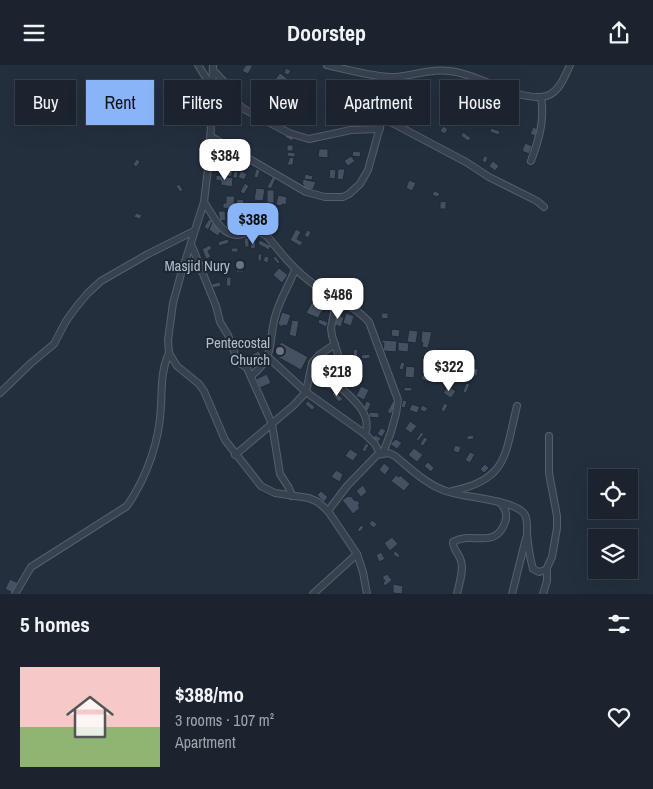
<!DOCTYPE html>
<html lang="en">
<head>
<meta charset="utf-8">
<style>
  body { margin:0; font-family:"Archivo Narrow",sans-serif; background:#242b36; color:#f1f3f6; height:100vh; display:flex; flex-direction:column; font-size:19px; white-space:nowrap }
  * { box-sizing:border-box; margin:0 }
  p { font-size:16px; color:#a0a4aa }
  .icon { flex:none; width:28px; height:28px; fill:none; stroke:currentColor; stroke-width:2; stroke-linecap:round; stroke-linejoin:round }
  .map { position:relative; height:529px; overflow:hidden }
  .drawer { display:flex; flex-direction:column; background:#1b232e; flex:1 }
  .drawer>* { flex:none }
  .guide { position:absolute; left:15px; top:15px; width:624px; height:45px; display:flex; gap:10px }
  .fabs { position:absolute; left:588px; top:404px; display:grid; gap:10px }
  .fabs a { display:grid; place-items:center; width:50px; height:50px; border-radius:0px; background:#1b232e; box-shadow:0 5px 20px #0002,0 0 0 1px #39404a; font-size:25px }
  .price { position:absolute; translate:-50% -42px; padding:0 11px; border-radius:10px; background:#fff; color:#222; font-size:16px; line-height:32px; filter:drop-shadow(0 1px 2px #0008) }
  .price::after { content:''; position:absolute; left:50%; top:30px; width:15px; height:11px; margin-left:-8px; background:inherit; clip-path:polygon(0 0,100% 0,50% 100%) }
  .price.on { background:#8ab4f8; color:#111 }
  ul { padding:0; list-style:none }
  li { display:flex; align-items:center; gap:15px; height:125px; padding:0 20px }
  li+li { border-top:1px solid #39404a }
  li span { display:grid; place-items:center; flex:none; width:140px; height:100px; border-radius:0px; color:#555 }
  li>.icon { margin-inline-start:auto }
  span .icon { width:60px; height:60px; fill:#fffc; stroke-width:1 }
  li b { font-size:21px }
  h2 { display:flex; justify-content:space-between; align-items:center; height:60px; padding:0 20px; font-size:21px }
  .chip { padding:0 18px; border-radius:0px; background:#1b232e; box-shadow:0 5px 20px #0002,0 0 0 1px #39404a; font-size:18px; line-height:45px }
  .chip.on { background:#8ab4f8; color:#111 }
  header { display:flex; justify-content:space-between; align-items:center; height:65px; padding:0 20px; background:#1b232e; font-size:22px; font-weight:700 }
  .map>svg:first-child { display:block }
  .building { fill:#455162; stroke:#1f2835 }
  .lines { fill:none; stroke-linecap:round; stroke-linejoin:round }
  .minor-casing { stroke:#565f6c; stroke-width:8 }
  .minor { stroke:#38414e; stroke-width:6 }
  .worship-dot { fill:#6b7280; stroke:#1d2633; stroke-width:2 }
  .labels { text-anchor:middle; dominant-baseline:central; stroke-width:4; stroke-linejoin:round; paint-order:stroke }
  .poi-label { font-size:15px; fill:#b4bcc9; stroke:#1d2633; text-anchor:end }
</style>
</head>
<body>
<header><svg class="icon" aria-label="menu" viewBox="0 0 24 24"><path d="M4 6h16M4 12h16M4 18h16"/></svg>Doorstep<svg class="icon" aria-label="share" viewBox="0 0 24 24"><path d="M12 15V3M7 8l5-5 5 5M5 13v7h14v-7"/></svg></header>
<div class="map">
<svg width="653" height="529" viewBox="0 0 653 529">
  <rect width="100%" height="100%" fill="#242f3e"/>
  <g class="building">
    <path d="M246,0H253L248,9L242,6Z"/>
    <path d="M286,3L291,6L288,10L284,8Z"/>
    <path d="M280,8L288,14L281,23L273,17Z"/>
    <path d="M227,31H232V38L226,37Z"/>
    <path d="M443,61L448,64L445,69L440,66Z"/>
    <path d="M533,62L538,64L535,71L530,69Z"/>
    <path d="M491,63L500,66L499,70L490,67Z"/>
    <path d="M463,67L471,73L468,76L461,71Z"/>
    <path d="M287,69L294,73L292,76L285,72Z"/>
    <path d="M525,78L532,81L529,89L522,86Z"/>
    <rect x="287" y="80" width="6" height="6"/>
    <path d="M319,84H328V93L318,92Z"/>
    <path d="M353,86L361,87L360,92L352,91Z"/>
    <path d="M288,87L295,88V92L287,91Z"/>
    <path d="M351,91L355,96L348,101L344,96Z"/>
    <path d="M484,91L488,92L486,98L482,96Z"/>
    <path d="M290,92L294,93L293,100H287Z"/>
    <path d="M137,94L140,97L136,102L133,99Z"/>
    <path d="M493,96L499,101L495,106L489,101Z"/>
    <path d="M220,100L224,101L222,109L219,108Z"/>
    <path d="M226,101L234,104L231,112L223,109Z"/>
    <path d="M256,104L260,105L258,113L254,112Z"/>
    <path d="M330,104L336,105L335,114L329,113Z"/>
    <path d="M338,104H345L343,115L337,114Z"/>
    <path d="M234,106L238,107L237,113H233Z"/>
    <path d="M241,106L247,109L244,115L238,112Z"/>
    <path d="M305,109L313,111L312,115L304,114Z"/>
    <path d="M216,110L233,113L232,122L221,120V116L216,115Z"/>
    <path d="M273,111L276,113L271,124L267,122Z"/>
    <path d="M303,114L316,117L313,124L312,125L303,124L304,120H302Z"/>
    <path d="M409,115L416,118L412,126L406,123Z"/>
    <path d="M245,118L249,121L244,129L240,127Z"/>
    <path d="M179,119L183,125L180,127L176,121Z"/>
    <path d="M256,123L265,124L263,136L254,135Z"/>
    <rect x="267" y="125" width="7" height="13"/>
    <path d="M434,126L440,128L438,132L432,130Z"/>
    <path d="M278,130L287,132L286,140L282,139V141L276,140Z"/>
    <path d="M226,131H235L233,144L223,143V138H226Z"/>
    <path d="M237,134L244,135L243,145L236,144Z"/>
    <path d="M446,136V144H440V137Z"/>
    <path d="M246,137L254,138L253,142H246Z"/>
    <path d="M247,145L250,155L245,156L244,154H243L241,147Z"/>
    <path d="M218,146H225L226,155L220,156Z"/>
    <path d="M251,147L260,148L259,154L250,153Z"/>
    <path d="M136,148L142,150L140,154L134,152Z"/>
    <path d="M209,154L213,156L208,165L204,162Z"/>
    <path d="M212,157L220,162L218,164L221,166L218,171L209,165Z"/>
    <path d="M296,164L301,167L297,174L303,177L300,181L290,175Z"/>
    <path d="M308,165L311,167L308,173L304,170Z"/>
    <path d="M244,173H249V182H245Z"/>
    <path d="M228,174L229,178L219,181L218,177Z"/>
    <path d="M260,175L271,181L269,185L258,179Z"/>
    <path d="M252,176H256L255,184L250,183Z"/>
    <path d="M210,180L212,184L208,186L211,192L206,194L202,184Z"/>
    <path d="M232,183H238V187H231Z"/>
    <path d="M258,189H262L261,196H258Z"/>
    <path d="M265,191L269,192L268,198L263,196Z"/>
    <path d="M275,191L280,197L278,199L273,193Z"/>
    <path d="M214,197L217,207L209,209L206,200Z"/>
    <path d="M237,197H244L243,207H236Z"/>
    <path d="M279,203L288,210L282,218L273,210Z"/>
    <path d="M227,212H231V221H226Z"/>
    <path d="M220,217L221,221L213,223L211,219Z"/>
    <path d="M312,237L324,243L318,253L306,248Z"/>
    <path d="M282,247L291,250L287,261L283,260L282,262L278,259Z"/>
    <path d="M336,248L342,250L341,252H344L341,262L333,259Z"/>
    <path d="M346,248L354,251L351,261L343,258Z"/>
    <path d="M382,248H388V254L381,253Z"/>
    <path d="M319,254L328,257L326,262L318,258Z"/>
    <path d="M292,255L299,256L296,272L289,270Z"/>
    <path d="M392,264L400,265L399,272L391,271Z"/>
    <path d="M409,265L418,266L416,278L407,277Z"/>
    <path d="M422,266L432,267L428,283L422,282L423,278L421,277Z"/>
    <path d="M382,275L397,276L396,287L383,286L384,278H382Z"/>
    <path d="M281,277L308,292L301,305L274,290Z"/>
    <path d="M398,277L409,278L408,287L398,286Z"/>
    <path d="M354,284L358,285L357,291L353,290Z"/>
    <path d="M259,286L262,292L254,296L251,290Z"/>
    <path d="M461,288L467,292L460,302L454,298Z"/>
    <path d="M370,289V293L362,294L361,290Z"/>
    <path d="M440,292L447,294L443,304L437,301Z"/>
    <path d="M401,297L405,298L403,305L399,304Z"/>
    <path d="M406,301L415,302L414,313L405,312Z"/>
    <path d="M473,303L478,304L477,311H473Z"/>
    <path d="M425,306L432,310L429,317L421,314Z"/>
    <path d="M462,306L465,308L461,315L458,314Z"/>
    <path d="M267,309L271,318L260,323L256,314Z"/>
    <path d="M316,310L323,314L321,318L313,313Z"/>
    <path d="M327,317L333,319L332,325L325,323Z"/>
    <path d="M466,318L470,319L466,328L463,327Z"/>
    <path d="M361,321L369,325L364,335L356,331Z"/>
    <path d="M448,321L456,326L451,333L443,328Z"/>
    <path d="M404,322L412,323V326H404Z"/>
    <path d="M335,326L343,334L339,337L332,329Z"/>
    <path d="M403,335L407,336L405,343L401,342Z"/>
    <path d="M308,336L315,342L312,345L305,339Z"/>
    <path d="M366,336L371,338L368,346L363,344Z"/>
    <path d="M393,336L397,338L391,349L387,347Z"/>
    <path d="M444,338L448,340L444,347L441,345Z"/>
    <path d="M412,339L420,342L417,348L409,345Z"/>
    <path d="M422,340L428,343L425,347L420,345Z"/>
    <path d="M369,347L379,348V353L369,352Z"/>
    <path d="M410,356L417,361L411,368L405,364Z"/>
    <path d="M381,363L386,365L382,372L377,369Z"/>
    <path d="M421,367L424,369L418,376L416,375Z"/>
    <path d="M375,370L381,373L379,377L373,373Z"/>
    <path d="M473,370L474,374L467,375V371Z"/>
    <path d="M424,372L428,374L423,381L420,379Z"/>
    <path d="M396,374L402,378L397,384L390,379Z"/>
    <path d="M366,378L369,380L365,387L362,385Z"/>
    <path d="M455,380L461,382L459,388L453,386Z"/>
    <path d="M414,383L423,390L417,397L408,390Z"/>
    <path d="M350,384L358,389L353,396L345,391Z"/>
    <path d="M470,387L475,389L470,398L465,395Z"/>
    <path d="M428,397L434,403L431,407L424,401Z"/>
    <path d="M384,398L390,403L385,410L379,405Z"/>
    <path d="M485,399L489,403L484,408L480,404Z"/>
    <path d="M336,405L343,409L340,417L331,412Z"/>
    <path d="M396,410L399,412L400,410L410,419L404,426L391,416Z"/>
    <path d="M363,420L367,427L361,432L356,426Z"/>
    <path d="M321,426L328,432L324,437L317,430Z"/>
    <path d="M348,431L350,432L351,431L355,436L357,435L360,439L358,440L360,443L353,449L342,435Z"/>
    <path d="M372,455L377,459L374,463L369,459Z"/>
    <path d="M361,460L364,462L360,467L357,465Z"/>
    <path d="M392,472L398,479L390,486L384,478Z"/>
    <path d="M395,486L400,490L398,493L393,489Z"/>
    <path d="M381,487L385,494L379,497L376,490Z"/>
    <path d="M387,509L392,515L385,521L383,518L385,516L382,512Z"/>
    <path d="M10,514L18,518L13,528L5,524Z"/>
    <path d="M393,519L403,521L402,529L393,528Z"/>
  </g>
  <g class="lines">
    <g class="minor-casing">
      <g id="minor">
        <path d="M198,0L212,22"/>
        <path d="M213,0L210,86L204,137L181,209L173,238L168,275L169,288L177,301L199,319L204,326L225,375L261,421L275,428L309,433L318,437L328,446L357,489L363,507L367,529"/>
        <path d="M327,0C344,4 379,13 395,12C416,10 435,2 456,7C482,12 516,34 541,32C558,31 564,13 570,0"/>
        <path d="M213,5L229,22L240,41L244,44L289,68L309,74L351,65L380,64"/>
        <path d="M383,53L466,97L489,112L537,136L544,142"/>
        <path d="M210,71L306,127L325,132H343L349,129L360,119L368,105L394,12"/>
        <path d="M531,96C539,74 545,55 541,32"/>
        <path d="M204,137C211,147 218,163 229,168C242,175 251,160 267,171C281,188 294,205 312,218C331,231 354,240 369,257L398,335L396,349L391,367L383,388"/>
        <path d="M191,179L216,241L220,257L228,270L236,292L240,298L247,303L272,359L280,409L289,423L292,431"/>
        <path d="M337,233L331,263L332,271L338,289L334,315C347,331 374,346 365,369"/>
        <path d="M268,292L306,327L365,369L375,379L380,389"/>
        <path d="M251,311C276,291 268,278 275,252C279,236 289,220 295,205"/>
        <path d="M0,328L30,299L54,279L66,256L77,241L88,228L101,216L148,189L194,166"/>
        <path d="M235,390L294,340L306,327L312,298L319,290L335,279"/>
        <path d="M452,426C508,415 505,389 517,341"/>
        <path d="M328,446L347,421L377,390L389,388L395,391C412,405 428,421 449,427C467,433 517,435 525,450C528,456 527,463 527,469C528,480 530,493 533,504L539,507L545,505L547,506V516L543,529"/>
        <path d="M546,505L552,492L557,463V451L549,408V371"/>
        <path d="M15,529L31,502L127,441C147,412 160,375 161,340C162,322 161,305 169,288"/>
        <path d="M313,529L357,489"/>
        <path d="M457,529C459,519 464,506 461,496C459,488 453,485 453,477C472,465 497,487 506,454C507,447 505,442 499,437"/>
        <path d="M512,529L526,473"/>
      </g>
    </g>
    <use href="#minor" class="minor"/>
  </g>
  <g class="worship-dot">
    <circle cx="240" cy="200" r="5"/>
    <circle cx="280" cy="286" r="5"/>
  </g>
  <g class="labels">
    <g class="poi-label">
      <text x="230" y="200">Masjid Nury</text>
      <text x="270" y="277">Pentecostal<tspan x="270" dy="17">Church</tspan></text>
    </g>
  </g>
</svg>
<div class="fabs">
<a><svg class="icon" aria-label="locate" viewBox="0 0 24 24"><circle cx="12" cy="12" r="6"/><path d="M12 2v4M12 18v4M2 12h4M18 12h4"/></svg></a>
<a><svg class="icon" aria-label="layers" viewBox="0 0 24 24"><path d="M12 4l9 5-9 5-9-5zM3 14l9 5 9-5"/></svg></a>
</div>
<b class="price" style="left:225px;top:116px">$384</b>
<b class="price on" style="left:253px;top:180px">$388</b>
<b class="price" style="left:338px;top:255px">$486</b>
<b class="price" style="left:449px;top:327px">$322</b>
<b class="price" style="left:337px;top:332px">$218</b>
<div class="guide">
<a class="chip">Buy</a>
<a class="chip on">Rent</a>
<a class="chip">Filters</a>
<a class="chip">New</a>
<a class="chip">Apartment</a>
<a class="chip">House</a>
</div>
</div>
<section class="drawer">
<h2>5 homes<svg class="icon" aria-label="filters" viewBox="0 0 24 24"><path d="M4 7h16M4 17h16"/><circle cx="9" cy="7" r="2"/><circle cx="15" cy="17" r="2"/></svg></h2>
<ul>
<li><span style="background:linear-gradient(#f6c9c9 60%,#8fb573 0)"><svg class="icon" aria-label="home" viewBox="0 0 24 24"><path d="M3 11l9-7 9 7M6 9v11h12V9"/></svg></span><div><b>$388/mo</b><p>3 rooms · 107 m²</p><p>Apartment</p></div><svg class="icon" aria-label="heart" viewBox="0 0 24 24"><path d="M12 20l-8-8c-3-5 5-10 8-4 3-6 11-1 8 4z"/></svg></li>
</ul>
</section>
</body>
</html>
